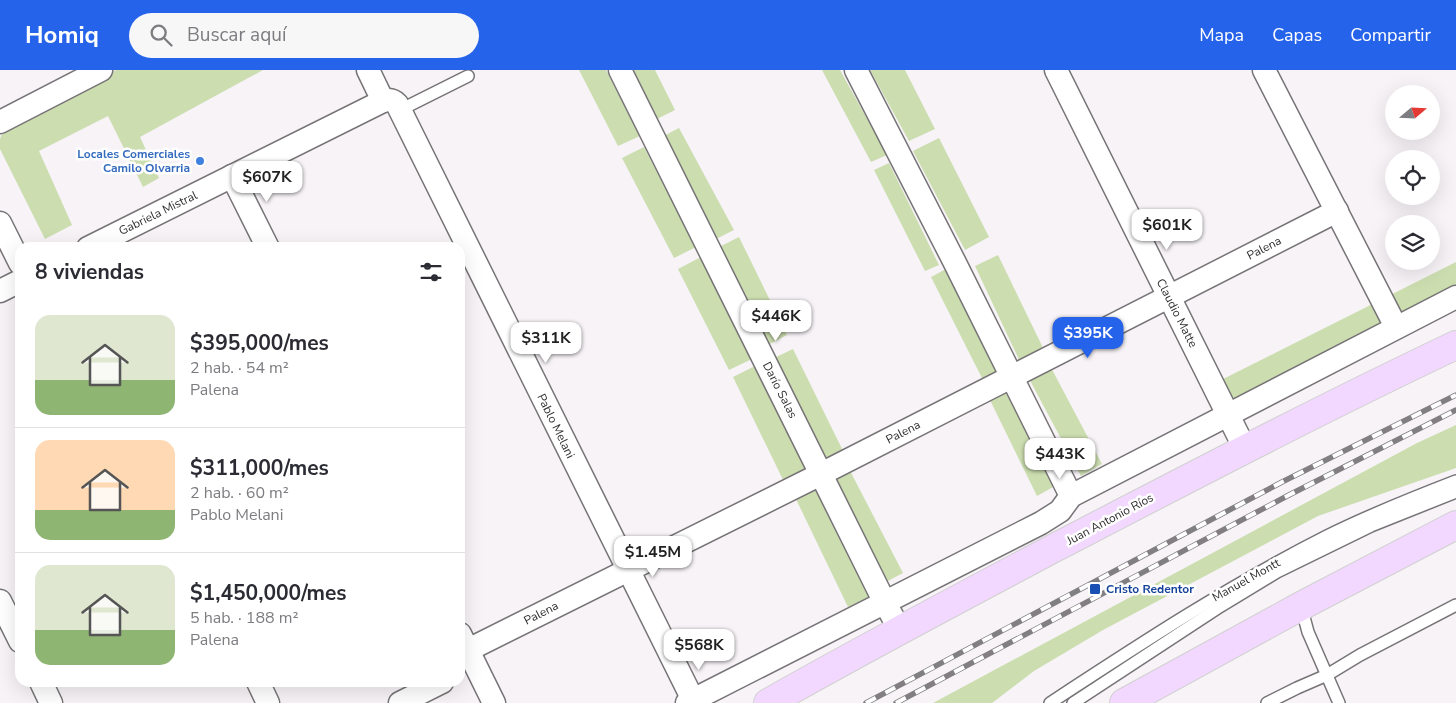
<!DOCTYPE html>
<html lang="es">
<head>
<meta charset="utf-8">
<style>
  body { margin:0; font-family:"Nunito Sans",sans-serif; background:#f7f7f7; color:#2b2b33; height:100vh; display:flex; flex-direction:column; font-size:19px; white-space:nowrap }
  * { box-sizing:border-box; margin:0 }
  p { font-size:16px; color:#7c7c81 }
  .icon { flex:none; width:28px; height:28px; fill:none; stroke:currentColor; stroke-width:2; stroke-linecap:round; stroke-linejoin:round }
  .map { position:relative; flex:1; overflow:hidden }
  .panel { position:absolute; left:15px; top:172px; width:450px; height:445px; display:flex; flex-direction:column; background:#fff; border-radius:15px; box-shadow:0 5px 20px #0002 }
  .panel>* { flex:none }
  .needle { width:32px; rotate:71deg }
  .buttons { position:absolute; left:1385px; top:15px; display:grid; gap:10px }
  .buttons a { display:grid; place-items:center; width:55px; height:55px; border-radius:50%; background:#fff; box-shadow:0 5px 20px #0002; font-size:25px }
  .price { position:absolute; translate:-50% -42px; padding:0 11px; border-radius:10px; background:#fff; color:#222; font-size:16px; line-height:32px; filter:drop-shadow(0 1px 2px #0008) }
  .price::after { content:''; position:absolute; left:50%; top:30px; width:15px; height:11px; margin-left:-8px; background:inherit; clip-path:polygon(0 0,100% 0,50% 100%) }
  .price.current { background:#2563eb; color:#fff }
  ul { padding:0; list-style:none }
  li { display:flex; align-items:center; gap:15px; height:125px; padding:0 20px }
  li+li { border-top:1px solid #e1e1e2 }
  li span { display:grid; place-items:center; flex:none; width:140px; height:100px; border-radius:15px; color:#555 }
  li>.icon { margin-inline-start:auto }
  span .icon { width:60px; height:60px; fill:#fffc; stroke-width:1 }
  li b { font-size:21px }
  h2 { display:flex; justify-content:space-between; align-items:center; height:60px; padding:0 20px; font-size:21px }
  header { display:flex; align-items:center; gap:30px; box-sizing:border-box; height:70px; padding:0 25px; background:#2563eb; color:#fff }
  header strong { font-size:24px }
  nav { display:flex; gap:28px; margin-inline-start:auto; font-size:18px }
  .search { width:350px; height:45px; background:#f7f7f7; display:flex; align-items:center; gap:12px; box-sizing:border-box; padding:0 18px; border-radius:28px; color:#7c7c81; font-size:19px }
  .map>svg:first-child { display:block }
  .green { fill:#ccdeb0 }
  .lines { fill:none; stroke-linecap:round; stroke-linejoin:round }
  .lane-casing { stroke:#777477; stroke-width:14 }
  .street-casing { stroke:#777477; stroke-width:25 }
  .primary-casing { stroke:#d1d1d1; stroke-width:30 }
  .lane { stroke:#fff; stroke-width:11 }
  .street { stroke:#fff; stroke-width:22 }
  .primary { stroke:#f2d7fe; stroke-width:28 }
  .rail-casing { stroke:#817f81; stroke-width:5.5 }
  .rail { stroke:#fff; stroke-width:4; stroke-dasharray:11; stroke-linecap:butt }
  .shop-dot { fill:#3f7fe0; stroke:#fff; stroke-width:2 }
  .transit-dot { fill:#1a4fb4; stroke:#fff; stroke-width:2 }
  .labels { text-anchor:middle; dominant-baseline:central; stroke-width:5; stroke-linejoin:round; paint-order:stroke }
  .shop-label { font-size:12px; font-weight:bold; fill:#366cbe; stroke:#fff; text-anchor:end }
  .street-label { font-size:12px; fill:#302e30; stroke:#fff }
  .transit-label { font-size:12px; font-weight:bold; fill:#164399; stroke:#fff; text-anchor:start }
</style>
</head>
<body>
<header>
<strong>Homiq</strong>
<div class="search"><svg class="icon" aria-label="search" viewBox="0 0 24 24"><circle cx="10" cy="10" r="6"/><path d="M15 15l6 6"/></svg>Buscar aquí</div>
<nav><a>Mapa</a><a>Capas</a><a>Compartir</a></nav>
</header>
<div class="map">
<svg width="1456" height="633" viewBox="0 0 1456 633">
  <rect width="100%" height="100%" fill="#f7f3f7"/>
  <g class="green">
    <path d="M116,0H263L140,67L159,108L143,117L108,46L39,81L72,155L45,169L0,79V69L5,54Z"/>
    <path d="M579,0H606L640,66L618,76Z"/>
    <path d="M630,0H655L675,40L655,50Z"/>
    <path d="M822,0H840L887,85L871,92Z"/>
    <path d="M870,0H905L935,59L909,71Z"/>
    <path d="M679,58L734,160L714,170L660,68Z"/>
    <path d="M939,68L989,167L965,180L913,81Z"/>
    <path d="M644,77L696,177L674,188L622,88Z"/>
    <path d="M889,93L939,195L925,201L874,100Z"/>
    <path d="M739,167L787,265L768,275L719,177Z"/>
    <path d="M998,185L1045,282L1021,294L975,196Z"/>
    <path d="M701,187L752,289L729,300L678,199Z"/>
    <path d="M1456,192V236L1233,344L1219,311Z"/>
    <path d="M946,199L1001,306L985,314L931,207Z"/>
    <path d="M793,279L846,387L825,398L772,289Z"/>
    <path d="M1048,292L1102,394L1081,406L1026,303Z"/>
    <path d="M757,295L811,406L787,418L733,307Z"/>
    <path d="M1005,321L1055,416L1037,426L989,328Z"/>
    <path d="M1456,355V398L1318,446L1103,560L1034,601L992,633H933L1417,373Z"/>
    <path d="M847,395L903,503L886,512L830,403Z"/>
    <path d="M815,415L870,528L848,537L794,425Z"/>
  </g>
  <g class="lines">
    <g class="lane-casing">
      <g id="lane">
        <path d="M400,40L468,6"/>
        <path d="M1301,536L1308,562L1339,633"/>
        <path d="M1050,633C1140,574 1230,515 1327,466C1369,445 1412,428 1456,411"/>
        <path d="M1073,633L1221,536L1277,502L1371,456L1456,422"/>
        <path d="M1267,633L1297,618L1327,605L1360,585L1456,535"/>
      </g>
    </g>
    <g class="street-casing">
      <g id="street">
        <path d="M368,0L383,31"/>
        <path d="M620,0L885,533L900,560"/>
        <path d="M856,0L954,191L1071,426"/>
        <path d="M1056,0L1245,379"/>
        <path d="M1264,0L1396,257"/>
        <path d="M0,52L101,0"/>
        <path d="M232,106L268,178"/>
        <path d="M0,153L20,193"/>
        <path d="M88,178L383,31C389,29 393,30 397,34L693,630"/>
        <path d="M0,221L20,211"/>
        <path d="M0,531L20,571"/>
        <path d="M460,564L494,633"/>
        <path d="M468,580L821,404L1337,141"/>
        <path d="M41,612L51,633"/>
        <path d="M258,612L268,633"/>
        <path d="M400,633L442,612"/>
        <path d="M687,633L1041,453L1060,441L1071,426L1456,227"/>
      </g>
    </g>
    <g class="primary-casing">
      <g id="primary">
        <path d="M768,633C863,579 960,528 1056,477C1189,408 1321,339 1456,275"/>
        <path d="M1124,633L1301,536L1456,455"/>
      </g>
    </g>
    <use href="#lane" class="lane"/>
    <use href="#street" class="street"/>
    <use href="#primary" class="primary"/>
    <g class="rail-casing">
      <g id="rail">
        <path d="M866,633L1282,412L1456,325"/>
        <path d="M896,633L1289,425L1456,340"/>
      </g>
    </g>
    <use href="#rail" class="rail"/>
  </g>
  <circle class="shop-dot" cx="200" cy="91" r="5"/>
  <rect class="transit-dot" x="1089" y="513" width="12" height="12" rx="2.5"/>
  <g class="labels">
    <g class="shop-label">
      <text x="190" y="84">Locales Comerciales<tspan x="190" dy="14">Camilo Olvarria</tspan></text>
    </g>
    <g class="street-label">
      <text transform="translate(158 143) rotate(-26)">Gabriela Mistral</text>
      <text transform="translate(1264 178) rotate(-27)">Palena</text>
      <text transform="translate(1177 243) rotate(63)">Claudio Matte</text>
      <text transform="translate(780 320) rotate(63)">Darío Salas</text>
      <text transform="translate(556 356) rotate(64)">Pablo Melani</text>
      <text transform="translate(903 362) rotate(-27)">Palena</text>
      <text transform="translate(1110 449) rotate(-28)">Juan Antonio Ríos</text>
      <text transform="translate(1246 510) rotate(-29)">Manuel Montt</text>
      <text transform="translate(541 543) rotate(-27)">Palena</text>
    </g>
    <g class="transit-label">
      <text x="1106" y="519">Cristo Redentor</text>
    </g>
  </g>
</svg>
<div class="buttons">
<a><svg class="needle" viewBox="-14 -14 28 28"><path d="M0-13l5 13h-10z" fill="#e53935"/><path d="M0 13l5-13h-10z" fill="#7c7c81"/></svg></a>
<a><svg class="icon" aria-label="locate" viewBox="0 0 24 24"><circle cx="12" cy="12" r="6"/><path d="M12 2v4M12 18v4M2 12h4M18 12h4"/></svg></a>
<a><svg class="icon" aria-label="layers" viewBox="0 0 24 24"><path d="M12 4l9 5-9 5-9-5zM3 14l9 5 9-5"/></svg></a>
</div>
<b class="price" style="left:267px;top:133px">$607K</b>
<b class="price" style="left:1167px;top:181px">$601K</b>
<b class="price" style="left:776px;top:272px">$446K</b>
<b class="price current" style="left:1088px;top:289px">$395K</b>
<b class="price" style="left:546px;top:294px">$311K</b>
<b class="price" style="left:1060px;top:410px">$443K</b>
<b class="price" style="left:653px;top:508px">$1.45M</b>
<b class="price" style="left:699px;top:601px">$568K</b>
<section class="panel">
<h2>8 viviendas<svg class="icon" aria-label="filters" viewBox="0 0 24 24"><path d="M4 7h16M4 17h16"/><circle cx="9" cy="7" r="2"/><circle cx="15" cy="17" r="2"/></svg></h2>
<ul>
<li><span style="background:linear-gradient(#dfe7d0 65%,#8fb573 0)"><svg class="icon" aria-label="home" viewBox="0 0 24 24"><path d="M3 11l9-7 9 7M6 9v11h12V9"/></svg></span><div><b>$395,000/mes</b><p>2 hab. · 54 m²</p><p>Palena</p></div></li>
<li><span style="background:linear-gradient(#ffd9b3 70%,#8fb573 0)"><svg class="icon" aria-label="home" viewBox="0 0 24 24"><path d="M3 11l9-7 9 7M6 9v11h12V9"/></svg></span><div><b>$311,000/mes</b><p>2 hab. · 60 m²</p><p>Pablo Melani</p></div></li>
<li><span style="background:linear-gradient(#dfe7d0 65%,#8fb573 0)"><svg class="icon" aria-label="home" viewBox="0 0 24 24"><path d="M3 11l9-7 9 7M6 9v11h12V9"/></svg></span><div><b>$1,450,000/mes</b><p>5 hab. · 188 m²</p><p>Palena</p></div></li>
</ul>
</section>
</div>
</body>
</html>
